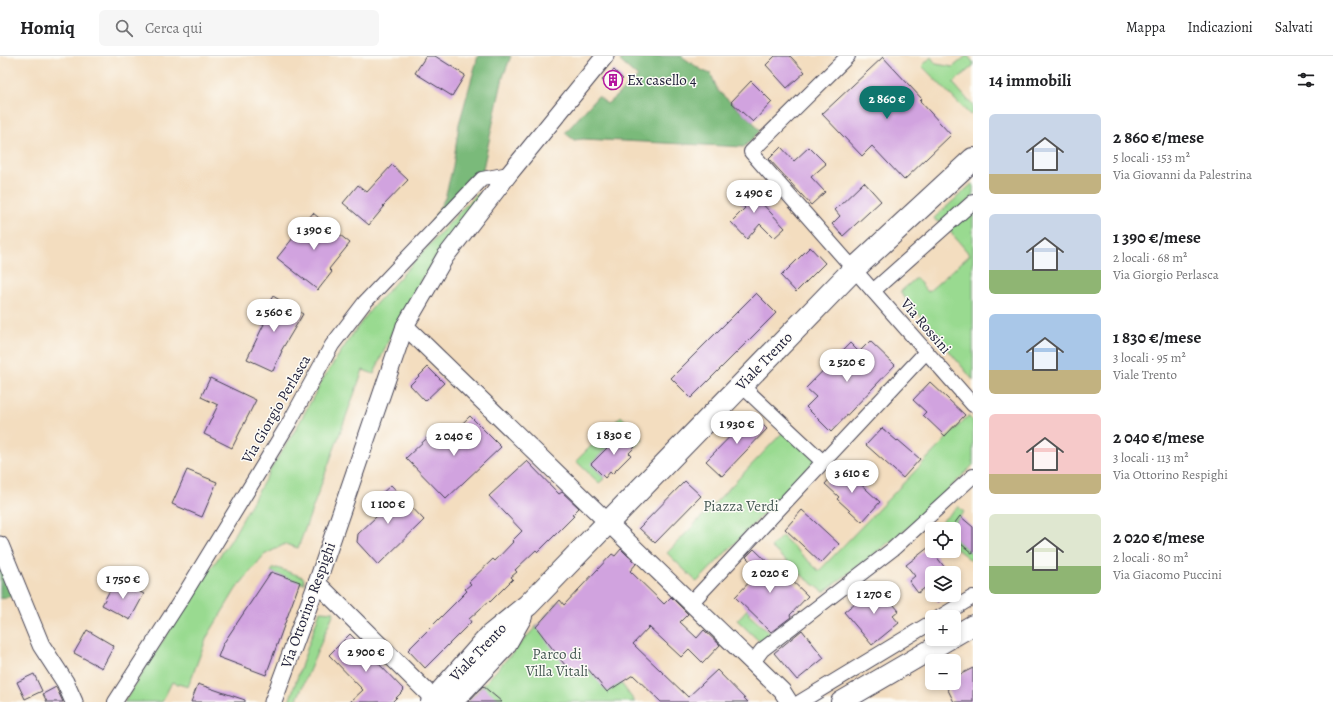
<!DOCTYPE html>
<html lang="it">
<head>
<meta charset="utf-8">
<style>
  body { margin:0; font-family:Alegreya,serif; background:#f6f6f6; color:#202124; height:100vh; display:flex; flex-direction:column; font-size:15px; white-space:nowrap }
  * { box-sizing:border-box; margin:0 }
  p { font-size:13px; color:#757577 }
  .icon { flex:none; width:22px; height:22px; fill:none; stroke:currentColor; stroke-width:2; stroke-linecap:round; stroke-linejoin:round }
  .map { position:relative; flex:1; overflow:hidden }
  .side { display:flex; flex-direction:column; background:#fff; width:360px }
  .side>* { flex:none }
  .tools { position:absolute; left:925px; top:466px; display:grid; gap:8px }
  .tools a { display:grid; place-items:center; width:36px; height:36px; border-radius:6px; background:#fff; box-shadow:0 2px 6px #0003; font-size:20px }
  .price { position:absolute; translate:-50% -34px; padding:0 9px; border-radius:14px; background:#fff; color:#222; font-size:13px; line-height:26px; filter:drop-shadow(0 1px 2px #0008) }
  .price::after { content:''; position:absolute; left:50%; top:24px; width:12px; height:9px; margin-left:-6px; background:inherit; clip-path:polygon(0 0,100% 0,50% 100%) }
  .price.active { background:#0f766e; color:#fff }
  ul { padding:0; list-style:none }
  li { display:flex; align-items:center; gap:12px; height:100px; padding:0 16px }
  li span { display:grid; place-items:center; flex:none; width:112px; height:80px; border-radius:6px; color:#555 }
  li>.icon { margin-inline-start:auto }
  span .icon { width:48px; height:48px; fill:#fffc; stroke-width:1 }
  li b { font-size:17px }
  h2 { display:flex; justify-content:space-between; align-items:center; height:48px; padding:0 16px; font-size:17px }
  header { display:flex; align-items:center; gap:24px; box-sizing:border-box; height:56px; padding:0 20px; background:#fff; border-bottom:1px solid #e0e0e0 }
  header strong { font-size:19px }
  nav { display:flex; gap:22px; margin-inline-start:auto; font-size:14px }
  .search { width:280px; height:36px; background:#f6f6f6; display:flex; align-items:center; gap:10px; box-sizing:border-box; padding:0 14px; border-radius:6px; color:#757577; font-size:15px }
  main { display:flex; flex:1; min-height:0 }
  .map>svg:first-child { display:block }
  .green { fill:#99da90; stroke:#5e7e66 }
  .forest { fill:#7aba7a; stroke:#4e6e5a }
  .building { fill:#d1a3df }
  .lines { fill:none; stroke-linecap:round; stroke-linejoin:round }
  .minor-casing { stroke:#413e4f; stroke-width:16 }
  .tertiary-casing { stroke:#413e4f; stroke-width:19 }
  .secondary-casing { stroke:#413e4f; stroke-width:22 }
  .primary-casing { stroke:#413e4f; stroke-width:24 }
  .minor { stroke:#fff; stroke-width:14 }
  .tertiary { stroke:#fff; stroke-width:17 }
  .secondary { stroke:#fff; stroke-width:20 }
  .primary { stroke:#fff; stroke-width:22 }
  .labels { text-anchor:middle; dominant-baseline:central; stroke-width:3; stroke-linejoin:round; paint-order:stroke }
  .poi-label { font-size:15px; fill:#22223b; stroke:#fdfcf7; text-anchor:start }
  .street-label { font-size:15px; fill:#22223b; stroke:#fdfcf7 }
  .park-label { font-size:15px; fill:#465954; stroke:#fdfcf7 }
</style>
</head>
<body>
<header>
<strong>Homiq</strong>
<div class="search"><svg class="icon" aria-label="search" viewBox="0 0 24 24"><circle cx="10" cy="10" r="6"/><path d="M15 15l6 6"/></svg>Cerca qui</div>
<nav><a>Mappa</a><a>Indicazioni</a><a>Salvati</a></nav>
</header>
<main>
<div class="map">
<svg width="973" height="646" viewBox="0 0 973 646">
  <rect width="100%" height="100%" fill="#fdfcf7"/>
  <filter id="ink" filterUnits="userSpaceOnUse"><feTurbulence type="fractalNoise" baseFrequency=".025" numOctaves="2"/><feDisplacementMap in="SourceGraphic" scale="8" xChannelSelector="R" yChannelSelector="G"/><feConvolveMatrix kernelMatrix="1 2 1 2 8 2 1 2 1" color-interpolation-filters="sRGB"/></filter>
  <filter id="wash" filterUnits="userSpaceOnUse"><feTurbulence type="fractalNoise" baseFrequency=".012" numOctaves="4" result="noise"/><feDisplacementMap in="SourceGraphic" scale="16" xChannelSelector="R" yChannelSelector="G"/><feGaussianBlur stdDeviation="0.9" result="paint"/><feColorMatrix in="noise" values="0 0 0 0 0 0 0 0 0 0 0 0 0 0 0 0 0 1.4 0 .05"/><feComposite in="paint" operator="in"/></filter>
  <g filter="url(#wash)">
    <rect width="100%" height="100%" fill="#f3ddbf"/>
    <g class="green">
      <path d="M966,0H968L973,6V10L953,27L973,50V57L970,59L922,10L931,1L936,8L953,11Z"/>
      <path d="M973,127V142L942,166L936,165L934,162Z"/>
      <path d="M481,137L482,139L431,208L392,276L374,318L363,314L298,492L285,488L264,499L236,533L207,581L188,631L172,626L162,646H124L192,539L231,484L272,411L297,371L323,323L352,279L372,252L465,150L477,138Z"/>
      <path d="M973,150V324L900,236L916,222L928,236L970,199L947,172Z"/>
      <path d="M621,360L643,383L635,391L621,378L591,408L605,422L599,427L576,405Z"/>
      <path d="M968,360L973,365V409L917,465L824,536L805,522L771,491L782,480L819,515Z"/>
      <path d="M785,374L816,404L697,526L667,497Z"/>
      <path d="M958,450L964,456L952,469L957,474L934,473Z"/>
      <path d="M954,482L973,498V506L954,491Z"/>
      <path d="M277,512L303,521L304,524V528L271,516L273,513Z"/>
      <path d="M786,513L790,516L748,558L773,580L765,585H759L737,564Z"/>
      <path d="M560,544L635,646H468Z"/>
      <path d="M320,555L334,556L296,646H289Z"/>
    </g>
    <g class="forest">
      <path d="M478,0H511L503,21L482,117L467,125L449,149L424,179L445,142L453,110L459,68Z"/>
      <path d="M624,0H681L703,15L711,18L718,35L753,66L760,75L744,91L583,83L574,84L565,77L598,40L607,48L638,21L620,5Z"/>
      <path d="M0,508L12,540L0,543Z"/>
    </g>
    <g id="blocks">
      <g class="building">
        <path d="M426,0H435L465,19L452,40L415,17Z"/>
        <path d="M775,0H790L805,16L787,32L766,9Z"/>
        <path d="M883,1L922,43L920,45L951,79L904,124L872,90L862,100L822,58Z"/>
        <path d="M614,14L623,23L611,34L602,24Z"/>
        <path d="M751,25L772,46L753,66L731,46Z"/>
        <path d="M781,91L794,105L809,91L826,108L811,121L825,136L811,149L769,103Z"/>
        <path d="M392,109L408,124L383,150L384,151L369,169L343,147L358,129L367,136Z"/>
        <path d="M742,126L785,172L774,182L760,168L747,183L731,166L745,152L731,137Z"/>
        <path d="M864,126L881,145L843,180L832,168L840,160L835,154Z"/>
        <path d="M313,157L350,187L329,213L332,216L318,234L277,202Z"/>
        <path d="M810,191L825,207L796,236L781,220Z"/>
        <path d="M756,237L776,257L691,342L671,322Z"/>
        <path d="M273,240L303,258L281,295H282L273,315L247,303L264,268L258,265Z"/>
        <path d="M870,285L895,309L831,376L806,351L816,341L806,332L850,287L859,296Z"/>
        <path d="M428,311L444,327L425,345L410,329Z"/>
        <path d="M210,322L256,344L232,392L204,378L218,349L201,341Z"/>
        <path d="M930,326L965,359L945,380L923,359L926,356L913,344Z"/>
        <path d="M752,358L767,373L722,420L706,405Z"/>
        <path d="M470,360L501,391L446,443L406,402L428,381L438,391Z"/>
        <path d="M882,372L897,385L898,384L920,403L903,422L866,389Z"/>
        <path d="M621,378L635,391L629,397L631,399L612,418L610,416L605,422L591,408Z"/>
        <path d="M527,405L559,438L562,436L579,452L572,459L574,460L538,496L536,494L515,514L517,516L511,521L513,523L490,546L489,545L469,563L471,566L425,612L408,594L467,535L465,533L471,528L469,526L493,503L495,505L513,486L512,485L522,475L489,440Z"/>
        <path d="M841,410L880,446L862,466L837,443L839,441L825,428Z"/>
        <path d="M187,414L217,426L202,461L172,448Z"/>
        <path d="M685,425L701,440L655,487L639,472Z"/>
        <path d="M391,429L424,464L378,509L357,486L358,478L377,460L368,450Z"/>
        <path d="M802,454L839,488L821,507L785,473Z"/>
        <path d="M960,460L973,471V498L954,482V468Z"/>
        <path d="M929,491L949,517H932V539H947L938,546L926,531L918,537L909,525L915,520L906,509Z"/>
        <path d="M621,493L636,508L630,515L664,548L671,541L688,558L680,566L697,582L704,574L720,589L703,607L689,593L681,601L649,571L633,588L688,641L717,614L748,646H661L633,619L607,636L588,613L574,621L536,571L560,544L564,549L612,498L615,500Z"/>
        <path d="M754,493L784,522L787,520L808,540L790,559L791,561L771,576L735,541L760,515L746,501Z"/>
        <path d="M271,516L300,526L266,619L218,601L223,588Z"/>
        <path d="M116,523L144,538L130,564L102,549Z"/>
        <path d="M877,529L899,555L893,560L899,567L872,589L844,556Z"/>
        <path d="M87,574L114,590L102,612L74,597Z"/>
        <path d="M802,574L824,602L797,624L774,597Z"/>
        <path d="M350,578L404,634L392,646H350L363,634L329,599Z"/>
        <path d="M973,612V646H954L947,632L958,626L955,621Z"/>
        <path d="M34,618L42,635L25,643L17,626Z"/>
        <path d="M198,628L245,644V646H191Z"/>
        <path d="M483,630L502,646H468Z"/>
        <path d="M56,631L63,646H47L43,638Z"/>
      </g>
    </g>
  </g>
  <g filter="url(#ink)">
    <use href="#blocks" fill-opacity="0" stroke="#413e4f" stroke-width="1"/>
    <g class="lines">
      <g class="minor-casing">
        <g id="minor">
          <path d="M848,0L751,96L973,349"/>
          <path d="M873,235L973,146"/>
          <path d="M741,329L823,406"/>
          <path d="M691,547L926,296"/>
          <path d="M940,561L973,541"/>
          <path d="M753,606L762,594L893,493L973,420"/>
          <path d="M115,646L182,542L289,367L332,289L365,246L482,123L509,118"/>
          <path d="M800,646L932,566"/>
        </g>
      </g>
      <g class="tertiary-casing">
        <g id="tertiary">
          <path d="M405,270L782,635L789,646"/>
          <path d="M0,489L41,589L65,626L74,646"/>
          <path d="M317,527L437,646"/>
          <path d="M273,646L317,527L405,270L445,201L509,118L605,0"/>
        </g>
      </g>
      <g class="secondary-casing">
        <g id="secondary">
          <path d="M954,580L973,569"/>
          <path d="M841,646L949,583"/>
        </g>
      </g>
      <g class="primary-casing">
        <g id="primary">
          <path d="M432,646L491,579L528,549L854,213L973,103"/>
          <path d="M451,646L504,590L521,560"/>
        </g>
      </g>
      <use href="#minor" class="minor"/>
      <use href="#tertiary" class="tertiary"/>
      <use href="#secondary" class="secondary"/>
      <use href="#primary" class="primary"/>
    </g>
  </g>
  <defs>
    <g id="building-ring" transform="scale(1)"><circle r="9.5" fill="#fdfcf7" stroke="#b5179e" stroke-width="1.5"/><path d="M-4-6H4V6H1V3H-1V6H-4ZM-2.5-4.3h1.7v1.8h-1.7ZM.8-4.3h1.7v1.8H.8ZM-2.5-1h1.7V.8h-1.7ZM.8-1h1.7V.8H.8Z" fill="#b5179e"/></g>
  </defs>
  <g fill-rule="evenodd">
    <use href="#building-ring" x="613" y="24"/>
  </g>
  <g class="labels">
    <g class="poi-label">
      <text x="627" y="24">Ex casello 4</text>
    </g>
    <g class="street-label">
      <text transform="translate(926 270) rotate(49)">Via Rossini</text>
      <text transform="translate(764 305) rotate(-46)">Viale Trento</text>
      <text transform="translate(276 353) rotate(-60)">Via Giorgio Perlasca</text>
      <text transform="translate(308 549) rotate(-70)">Via Ottorino Respighi</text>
      <text transform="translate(478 596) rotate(-46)">Viale Trento</text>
    </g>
    <g class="park-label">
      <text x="741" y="450">Piazza Verdi</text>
      <text x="557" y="598">Parco di<tspan x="557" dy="17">Villa Vitali</tspan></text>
    </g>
  </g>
</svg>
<div class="tools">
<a><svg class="icon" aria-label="locate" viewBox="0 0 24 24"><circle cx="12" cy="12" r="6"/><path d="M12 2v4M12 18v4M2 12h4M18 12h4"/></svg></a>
<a><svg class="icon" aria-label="layers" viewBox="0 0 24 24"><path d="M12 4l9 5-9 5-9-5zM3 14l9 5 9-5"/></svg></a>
<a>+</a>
<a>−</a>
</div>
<b class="price active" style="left:887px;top:64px">2 860 €</b>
<b class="price" style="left:754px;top:158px">2 490 €</b>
<b class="price" style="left:314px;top:195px">1 390 €</b>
<b class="price" style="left:274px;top:277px">2 560 €</b>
<b class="price" style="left:847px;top:327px">2 520 €</b>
<b class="price" style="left:737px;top:389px">1 930 €</b>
<b class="price" style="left:614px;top:400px">1 830 €</b>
<b class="price" style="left:454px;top:401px">2 040 €</b>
<b class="price" style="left:852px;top:438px">3 610 €</b>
<b class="price" style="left:388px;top:469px">1 100 €</b>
<b class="price" style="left:770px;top:538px">2 020 €</b>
<b class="price" style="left:123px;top:544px">1 750 €</b>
<b class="price" style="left:874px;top:559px">1 270 €</b>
<b class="price" style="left:366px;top:617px">2 900 €</b>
</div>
<section class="side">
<h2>14 immobili<svg class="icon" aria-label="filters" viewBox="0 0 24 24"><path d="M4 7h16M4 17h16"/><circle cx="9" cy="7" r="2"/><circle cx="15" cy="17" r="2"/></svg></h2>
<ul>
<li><span style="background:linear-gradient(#c9d6e8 75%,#c2b280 0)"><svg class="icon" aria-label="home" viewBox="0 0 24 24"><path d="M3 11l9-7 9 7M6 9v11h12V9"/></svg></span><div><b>2 860 €/mese</b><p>5 locali · 153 m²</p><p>Via Giovanni da Palestrina</p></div></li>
<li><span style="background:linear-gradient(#c9d6e8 70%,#8fb573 0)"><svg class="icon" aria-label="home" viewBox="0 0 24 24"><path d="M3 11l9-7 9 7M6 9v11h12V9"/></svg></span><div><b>1 390 €/mese</b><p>2 locali · 68 m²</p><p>Via Giorgio Perlasca</p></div></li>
<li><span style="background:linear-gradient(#a9c7e8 70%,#c2b280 0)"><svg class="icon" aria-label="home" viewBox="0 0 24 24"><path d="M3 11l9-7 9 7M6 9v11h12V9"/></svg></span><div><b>1 830 €/mese</b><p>3 locali · 95 m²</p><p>Viale Trento</p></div></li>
<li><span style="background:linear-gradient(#f6c9c9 75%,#c2b280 0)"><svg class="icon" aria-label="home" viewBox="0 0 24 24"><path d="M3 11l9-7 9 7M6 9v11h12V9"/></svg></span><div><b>2 040 €/mese</b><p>3 locali · 113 m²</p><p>Via Ottorino Respighi</p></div></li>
<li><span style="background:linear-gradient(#dfe7d0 65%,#8fb573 0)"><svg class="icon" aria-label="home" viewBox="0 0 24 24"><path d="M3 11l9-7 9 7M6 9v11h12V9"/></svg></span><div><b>2 020 €/mese</b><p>2 locali · 80 m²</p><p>Via Giacomo Puccini</p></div></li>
</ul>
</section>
</main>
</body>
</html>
